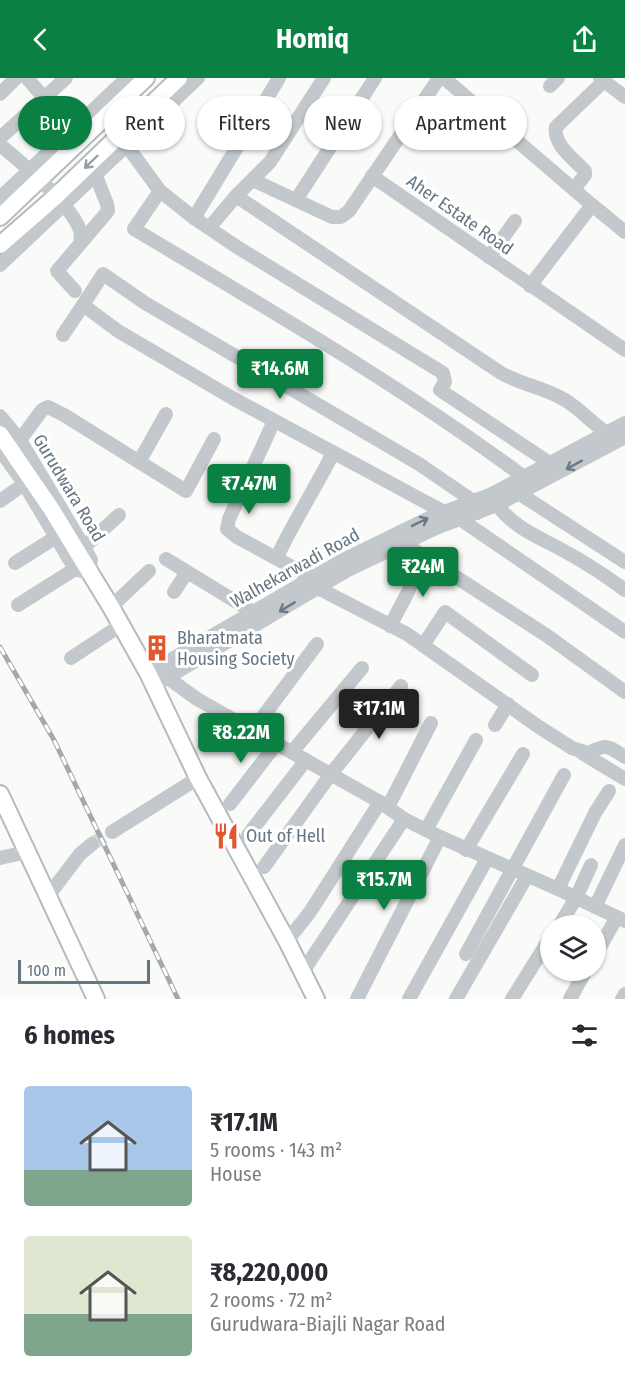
<!DOCTYPE html>
<html lang="en">
<head>
<meta charset="utf-8">
<style>
  body { margin:0; font-family:"Fira Sans Condensed",sans-serif; background:#f2f2f3; color:#2b2b33; height:100vh; display:flex; flex-direction:column; font-size:22px; white-space:nowrap }
  * { box-sizing:border-box; margin:0 }
  p { font-size:20px; color:#7c7c81 }
  .icon { flex:none; width:33px; height:33px; fill:none; stroke:currentColor; stroke-width:2; stroke-linecap:round; stroke-linejoin:round }
  .map { position:relative; height:921px; overflow:hidden }
  .sheet { display:flex; flex-direction:column; background:#fff; flex:1 }
  .sheet>* { flex:none }
  .top-card { position:absolute; left:18px; top:18px; width:590px; height:54px; display:flex; gap:12px }
  .fabs { position:absolute; left:540px; top:837px; display:grid; gap:12px }
  .fabs a { display:grid; place-items:center; width:66px; height:66px; border-radius:50%; background:#fff; box-shadow:0 2px 4px #0004; font-size:30px }
  .scale { position:absolute; left:18px; bottom:15px; width:132px; box-sizing:border-box; padding-left:6px; border:3px solid #657683; border-top:0; font-size:16px; line-height:21px; white-space:nowrap; color:#657683; -webkit-text-stroke:4px #fff; paint-order:stroke }
  .price { position:absolute; translate:-50% -51px; padding:0 14px; border-radius:6px; background:#0b8043; color:#fff; font-size:20px; line-height:39px; filter:drop-shadow(0 2px 3px #0008) }
  .price::after { content:''; position:absolute; left:50%; top:36px; width:18px; height:14px; margin-left:-9px; background:inherit; clip-path:polygon(0 0,100% 0,50% 100%) }
  .price.current { background:#222; color:#fff }
  ul { padding:0; list-style:none }
  li { display:flex; align-items:center; gap:18px; height:150px; padding:0 24px }
  li span { display:grid; place-items:center; flex:none; width:168px; height:120px; border-radius:6px; color:#555 }
  li>.icon { margin-inline-start:auto }
  span .icon { width:72px; height:72px; fill:#fffc; stroke-width:1 }
  li b { font-size:26px }
  h2 { display:flex; justify-content:space-between; align-items:center; height:72px; padding:0 24px; font-size:26px }
  .tag { padding:0 21px; border-radius:27px; background:#fff; box-shadow:0 2px 4px #0004; font-size:21px; line-height:54px }
  .tag.current { background:#0b8043; color:#fff }
  header { display:flex; justify-content:space-between; align-items:center; height:78px; padding:0 24px; background:#0b8043; color:#fff; font-size:27px; font-weight:700 }
  .map>svg:first-child { display:block }
  .lines { fill:none; stroke-linecap:round; stroke-linejoin:round }
  .minor-tunnel { stroke:#d5d9db; stroke-width:14; stroke-dasharray:14 7; stroke-linecap:butt }
  .major-casing { stroke:#b5babe; stroke-width:20 }
  .minor { stroke:#c3c8cc; stroke-width:14 }
  .major { stroke:#fff; stroke-width:16 }
  .rail-casing { stroke:#a2aab0; stroke-width:5 }
  .rail { stroke:#fff; stroke-width:3; stroke-dasharray:9; stroke-linecap:butt }
  .oneway { stroke:#939fa8 }
  .oneway2 { stroke:#6a7a87 }
  .labels { text-anchor:middle; dominant-baseline:central; stroke-width:6; stroke-linejoin:round; paint-order:stroke }
  .street-label { font-size:18px; fill:#657683; stroke:#fff }
  .poi-label { font-size:18px; fill:#657683; stroke:#fff; text-anchor:start }
</style>
</head>
<body>
<header><svg class="icon" aria-label="back" viewBox="0 0 24 24"><path d="M15 5l-7 7 7 7"/></svg>Homiq<svg class="icon" aria-label="share" viewBox="0 0 24 24"><path d="M12 15V3M7 8l5-5 5 5M5 13v7h14v-7"/></svg></header>
<div class="map">
<svg width="625" height="921" viewBox="0 0 625 921">
  <rect width="100%" height="100%" fill="#fafaf8"/>
  <g class="lines">
    <path class="minor-tunnel" d="M92,766L112,754"/>
    <g class="major-casing">
      <g id="major">
        <path d="M0,139L146,0"/>
        <path d="M0,167L55,119L179,0"/>
        <path d="M0,356L52,432L111,529L148,595L198,700L287,863L316,921"/>
        <path d="M0,716L96,921"/>
      </g>
    </g>
    <g class="minor">
      <path d="M27,0L45,21"/>
      <path d="M444,0L592,127"/>
      <path d="M600,0L625,19"/>
      <path d="M550,8L558,0"/>
      <path d="M0,16L16,0"/>
      <path d="M0,60L66,0"/>
      <path d="M0,67C22,85 70,126 80,152C81,157 81,161 80,166L57,193L75,213"/>
      <path d="M127,68L160,113L194,140L237,169L443,295L445,304L440,312L548,384"/>
      <path d="M372,98L625,272"/>
      <path d="M253,102L332,139H341L349,133L439,0"/>
      <path d="M574,111L585,97V93C574,81 553,67 556,49L604,3"/>
      <path d="M160,113L134,151C266,230 400,307 524,399"/>
      <path d="M236,118L501,295C522,307 546,310 565,322C582,332 595,349 613,359"/>
      <path d="M0,120L127,0"/>
      <path d="M296,122L375,0"/>
      <path d="M194,140L279,0"/>
      <path d="M209,150L236,118L270,84L324,0"/>
      <path d="M80,166L108,133L107,126L96,98"/>
      <path d="M489,179L515,143"/>
      <path d="M0,187L198,0"/>
      <path d="M530,208L592,127L625,154"/>
      <path d="M63,257L83,227"/>
      <path d="M0,338L20,362L84,469L91,482L89,495L75,491L23,404L0,372"/>
      <path d="M274,343L229,441L227,451L237,459L312,500"/>
      <path d="M20,362L42,332L48,329L64,337L186,413L214,361"/>
      <path d="M139,384L166,336"/>
      <path d="M520,416L625,484"/>
      <path d="M0,423L24,406"/>
      <path d="M497,427C515,451 541,460 566,474C586,485 606,498 625,512"/>
      <path d="M444,434L234,321L118,253L83,227L103,196L145,225L419,386L473,423L477,435"/>
      <path d="M460,441L625,554"/>
      <path d="M403,465L546,557L625,614"/>
      <path d="M84,469L119,437"/>
      <path d="M277,479C294,443 315,411 333,375"/>
      <path d="M166,481L253,534"/>
      <path d="M15,485L56,459"/>
      <path d="M318,510L407,556L539,649L572,670L588,675C608,665 607,668 625,679"/>
      <path d="M174,514L187,494"/>
      <path d="M18,527L75,491"/>
      <path d="M111,529L149,493"/>
      <path d="M390,548L407,516L424,478"/>
      <path d="M424,566L445,534L532,597"/>
      <path d="M71,580L121,547"/>
      <path d="M148,595L341,483L431,439L492,416L625,345"/>
      <path d="M168,600L197,621L380,724L404,741L440,759L558,811L625,843"/>
      <path d="M155,607L346,493L436,450L497,427L625,359"/>
      <path d="M495,647L508,626"/>
      <path d="M253,652L317,566"/>
      <path d="M292,674L362,590"/>
      <path d="M582,675L625,701"/>
      <path d="M230,726L277,665"/>
      <path d="M388,729L431,645"/>
      <path d="M426,752L476,662"/>
      <path d="M112,754L198,700"/>
      <path d="M248,757L306,682"/>
      <path d="M466,772L523,676"/>
      <path d="M0,780L27,774"/>
      <path d="M264,789L331,696L401,608"/>
      <path d="M558,811L595,735L609,713"/>
      <path d="M48,818L80,776L92,766"/>
      <path d="M595,829L625,767"/>
      <path d="M559,848L576,820L591,787"/>
      <path d="M287,863L310,834L380,724"/>
      <path d="M466,876L564,697"/>
      <path d="M596,876L617,839"/>
      <path d="M302,895L404,741"/>
      <path d="M357,921L440,759"/>
      <path d="M409,921L487,781"/>
      <path d="M456,921L527,798"/>
      <path d="M512,921L550,860"/>
      <path d="M570,921L586,892"/>
      <path d="M622,921L625,916"/>
    </g>
    <use href="#major" class="major"/>
    <g class="rail-casing">
      <path id="rail" d="M0,569L54,662L178,921"/>
    </g>
    <use href="#rail" class="rail"/>
  </g>
  <defs><path id="oneway-shaft" d="M-6 0H5M1.5-3L5.5 0L1.5 3" fill="none" stroke-width="1.6" stroke-linecap="round" stroke-linejoin="round" transform="scale(1.5)"/></defs>
  <use class="oneway" href="#oneway-shaft" transform="translate(91 84) rotate(136)"/>
  <g class="oneway2">
    <use href="#oneway-shaft" transform="translate(574 387) rotate(151)"/>
    <use href="#oneway-shaft" transform="translate(420 444) rotate(-26)"/>
    <use href="#oneway-shaft" transform="translate(287 529) rotate(149)"/>
  </g>
  <defs>
    <g id="building-bare" transform="scale(2.07)"><path d="M-4-6H4V6H1V3H-1V6H-4ZM-2.5-4.3h1.7v1.8h-1.7ZM.8-4.3h1.7v1.8H.8ZM-2.5-1h1.7V.8h-1.7ZM.8-1h1.7V.8H.8Z" fill="#e4572e" stroke="#fff" stroke-width="2.5" paint-order="stroke"/></g>
    <g id="restaurant-bare" transform="scale(2.07)"><path d="M-5-6h1v4h1v-4h1v4h1v-4h1v5L-1.5 .5V6h-2V.5L-5-1ZM5-6V6H3V1.5H1.5Q1.5-4 5-6Z" fill="#e4572e" stroke="#fff" stroke-width="2.5" paint-order="stroke"/></g>
  </defs>
  <g fill-rule="evenodd">
    <use href="#building-bare" x="157" y="570"/>
    <use href="#restaurant-bare" x="226" y="758"/>
  </g>
  <g class="labels">
    <g class="street-label">
      <text transform="translate(460 137) rotate(35)">Aher Estate Road</text>
      <text transform="translate(69 410) rotate(59)">Gurudwara Road</text>
      <text transform="translate(295 490) rotate(-29)">Walhekarwadi Road</text>
    </g>
    <g class="poi-label">
      <text x="177" y="560">Bharatmata<tspan x="177" dy="21">Housing Society</tspan></text>
      <text x="246" y="758">Out of Hell</text>
    </g>
  </g>
</svg>
<div class="fabs">
<a><svg class="icon" aria-label="layers" viewBox="0 0 24 24"><path d="M12 4l9 5-9 5-9-5zM3 14l9 5 9-5"/></svg></a>
</div>
<div class="scale">100 m</div>
<b class="price" style="left:280px;top:322px">₹14.6M</b>
<b class="price" style="left:249px;top:437px">₹7.47M</b>
<b class="price" style="left:423px;top:520px">₹24M</b>
<b class="price current" style="left:379px;top:662px">₹17.1M</b>
<b class="price" style="left:241px;top:686px">₹8.22M</b>
<b class="price" style="left:384px;top:833px">₹15.7M</b>
<div class="top-card">
<a class="tag current">Buy</a>
<a class="tag">Rent</a>
<a class="tag">Filters</a>
<a class="tag">New</a>
<a class="tag">Apartment</a>
</div>
</div>
<section class="sheet">
<h2>6 homes<svg class="icon" aria-label="filters" viewBox="0 0 24 24"><path d="M4 7h16M4 17h16"/><circle cx="9" cy="7" r="2"/><circle cx="15" cy="17" r="2"/></svg></h2>
<ul>
<li><span style="background:linear-gradient(#a9c7e8 70%,#7fa58c 0)"><svg class="icon" aria-label="home" viewBox="0 0 24 24"><path d="M3 11l9-7 9 7M6 9v11h12V9"/></svg></span><div><b>₹17.1M</b><p>5 rooms · 143 m²</p><p>House</p></div></li>
<li><span style="background:linear-gradient(#dfe7d0 65%,#7fa58c 0)"><svg class="icon" aria-label="home" viewBox="0 0 24 24"><path d="M3 11l9-7 9 7M6 9v11h12V9"/></svg></span><div><b>₹8,220,000</b><p>2 rooms · 72 m²</p><p>Gurudwara-Biajli Nagar Road</p></div></li>
</ul>
</section>
</body>
</html>
